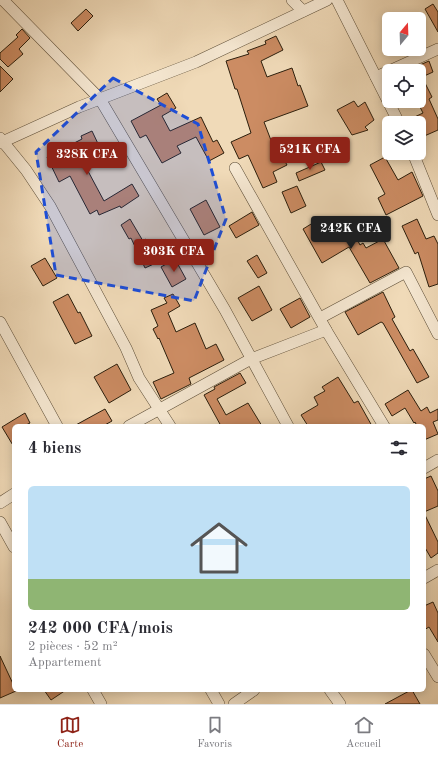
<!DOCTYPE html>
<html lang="fr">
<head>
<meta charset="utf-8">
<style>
  body { margin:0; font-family:"Old Standard TT",serif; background:#f2f2f3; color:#2b2b33; height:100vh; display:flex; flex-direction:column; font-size:15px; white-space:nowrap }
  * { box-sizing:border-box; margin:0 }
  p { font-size:13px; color:#7c7c81 }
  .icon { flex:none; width:22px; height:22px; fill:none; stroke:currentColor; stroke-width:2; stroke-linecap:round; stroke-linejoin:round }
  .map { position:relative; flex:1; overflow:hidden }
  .side { position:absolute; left:12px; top:424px; width:414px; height:268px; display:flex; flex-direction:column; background:#fff; border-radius:6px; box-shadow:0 2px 10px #0003 }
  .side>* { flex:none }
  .needle { width:26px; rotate:19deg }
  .controls { position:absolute; left:382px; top:12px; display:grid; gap:8px }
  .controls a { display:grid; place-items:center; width:44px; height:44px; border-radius:6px; background:#fff; box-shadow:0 2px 10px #0003; font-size:20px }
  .price { position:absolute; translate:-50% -34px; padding:0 9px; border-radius:4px; background:#8f2418; color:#fff; font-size:13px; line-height:26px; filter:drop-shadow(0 1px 2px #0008) }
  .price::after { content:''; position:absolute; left:50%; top:24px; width:12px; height:9px; margin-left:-6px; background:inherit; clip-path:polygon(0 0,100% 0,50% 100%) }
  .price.on { background:#222; color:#fff }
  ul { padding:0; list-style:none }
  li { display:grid; align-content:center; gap:8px; height:212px; padding:0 16px }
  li+li { border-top:1px solid #e1e1e2 }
  li span { display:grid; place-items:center; height:124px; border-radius:6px; color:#555 }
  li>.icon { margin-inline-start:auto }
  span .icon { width:72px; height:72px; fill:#fffc; stroke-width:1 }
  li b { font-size:17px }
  h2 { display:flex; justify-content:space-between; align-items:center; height:48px; padding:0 16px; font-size:17px }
  .menu { display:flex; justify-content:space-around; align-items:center; height:56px; border-top:1px solid #e1e1e2; background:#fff; font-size:11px; color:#7c7c81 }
  .menu a { display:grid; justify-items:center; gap:2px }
  .menu .on { color:#8f2418 }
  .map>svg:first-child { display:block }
  .building { fill:#cc8c63; stroke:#2b1e0c }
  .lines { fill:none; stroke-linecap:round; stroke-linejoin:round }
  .minor-casing { stroke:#5c4d37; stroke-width:12 }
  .minor { stroke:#f5e7d1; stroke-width:11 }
  .marked { fill:#1d4ed8; fill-opacity:0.2; stroke:#1d4ed8; stroke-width:3; stroke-dasharray:8 5; stroke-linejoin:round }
</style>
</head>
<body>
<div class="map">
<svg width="438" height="704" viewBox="0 0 438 704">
  <rect width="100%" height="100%" fill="#f0dab8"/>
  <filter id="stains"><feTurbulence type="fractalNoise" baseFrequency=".005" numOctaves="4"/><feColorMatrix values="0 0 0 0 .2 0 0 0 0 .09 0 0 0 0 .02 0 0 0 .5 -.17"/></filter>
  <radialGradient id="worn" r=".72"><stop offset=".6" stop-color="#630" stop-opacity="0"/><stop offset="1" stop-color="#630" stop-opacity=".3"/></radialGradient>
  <g class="building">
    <path d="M433,4L438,12V32L425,9Z"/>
    <path d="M86,9L93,16L78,31L71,23Z"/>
    <path d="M22,29L30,38L19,49L23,54L8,67L0,59V53L18,37L16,35Z"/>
    <path d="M276,36L283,50L261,61L267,77L292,68L298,86L300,85L308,106L264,122L277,156L281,154L287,165L273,172L277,182L263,188L248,155L239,159L231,142L251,133L237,89H235L226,61L249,54L247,51L266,44L265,41Z"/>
    <path d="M429,61L433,72L422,77L432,97L429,99L438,119V130L422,137L419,130V123H406V121L423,113L419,105V71H406Z"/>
    <path d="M0,66L13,79L0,92Z"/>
    <path d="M167,93L176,108L162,116L170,131L201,117L213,142L217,140L224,153L209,161L196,137L177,146L181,153L162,163L146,135L140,138L131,121L161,105L157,99Z"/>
    <path d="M354,101L358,107L365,102L374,120L365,127L368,130L352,135L337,110Z"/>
    <path d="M92,131L101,150L81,158L104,201L132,184L139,196L121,208L120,206L99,215L97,210L90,214L70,176L59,182L47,157L82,139L81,136Z"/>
    <path d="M385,157L398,180L412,172L423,196L386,215L378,198L385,194L370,165Z"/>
    <path d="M321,162L325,170L299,181L296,173Z"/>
    <path d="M297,186L306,206L291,213L282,192Z"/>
    <path d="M206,200L220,227L204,235L190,209Z"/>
    <path d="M252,212L259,225L236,238L229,226Z"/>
    <path d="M130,219L143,241L146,239L158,262L145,268L131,238L129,239L121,225Z"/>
    <path d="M329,219L337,235L351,227L360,245L363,243L366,248L383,239L399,268L370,283L349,247L322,263L303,229L316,221L318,225Z"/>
    <path d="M417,219L426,239L434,236L438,244V284L429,287L418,252L415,254L402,226Z"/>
    <path d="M257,255L267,273L258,278L247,261Z"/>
    <path d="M45,258L57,278L43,286L31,266Z"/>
    <path d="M175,259L186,279L172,287L161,267Z"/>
    <path d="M259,286L272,310L252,321L238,298Z"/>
    <path d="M383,292L395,317L392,319L410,351L413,349L429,377L417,383L383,323L381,322L358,335L345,312Z"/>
    <path d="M68,294L78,313L80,312L92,336L75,344L53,302Z"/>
    <path d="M173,294L180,306L168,313L176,332L195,323L206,349L216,344L224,360L189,378L191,384L161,399L153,382L174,373L159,338L158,339L153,329L158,326L151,310L167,303L164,298Z"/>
    <path d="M300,298L310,317L291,328L280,309Z"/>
    <path d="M117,364L131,390L109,403L94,377Z"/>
    <path d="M240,373L246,383L217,399L226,415L248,403L262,426H221L204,395L215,389L214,387Z"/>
    <path d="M338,377L354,403L358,401L372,426H308L301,415L318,405L314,397L325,391L322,387Z"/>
    <path d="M408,390L421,411L427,407L430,413L438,409V420L433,422L438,434L424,440V426H417L415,422L414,423L405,408L392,416L385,404Z"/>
    <path d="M105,409L112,421L103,426H74Z"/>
    <path d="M25,413L30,423L24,426H14V447L2,427Z"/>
    <path d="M431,476L438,491V506L424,512V479Z"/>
    <path d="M424,513L438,542V553L431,558L424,546Z"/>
    <path d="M433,602L438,613V642L429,627L424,630V606Z"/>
    <path d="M0,656L14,686V690L16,691L0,698Z"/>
    <path d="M44,690H66L51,700Z"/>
    <path d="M411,690H412L420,704H385Z"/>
  </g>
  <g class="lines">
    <g class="minor-casing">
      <g id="minor">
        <path d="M3,0L100,99L225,310L288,426"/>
        <path d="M292,0L303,11"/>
        <path d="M337,0L399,123"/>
        <path d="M376,77L438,49"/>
        <path d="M0,138L26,170L50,206L126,348L139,378L170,426"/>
        <path d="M0,143L79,107L196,62L327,0"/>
        <path d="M413,153L438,215"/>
        <path d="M235,168L326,330L384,426"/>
        <path d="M320,318L406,272L438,334"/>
        <path d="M0,322L57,426"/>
        <path d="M129,426L251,359L326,330"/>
        <path d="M424,468L438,460"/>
        <path d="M0,503L14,494"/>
        <path d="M0,522L14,547"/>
        <path d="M424,578L438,570"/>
        <path d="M424,654L438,677"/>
        <path d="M93,690L101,704"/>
        <path d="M211,690L219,704"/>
        <path d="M330,690L340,704"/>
        <path d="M234,704L254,690"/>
      </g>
    </g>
    <use href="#minor" class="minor"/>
  </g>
  <path class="marked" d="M113,78L198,124L226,219L194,301L56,275L36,152Z"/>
  <rect width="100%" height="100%" filter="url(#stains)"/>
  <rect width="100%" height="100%" fill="url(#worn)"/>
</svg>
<div class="controls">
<a><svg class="needle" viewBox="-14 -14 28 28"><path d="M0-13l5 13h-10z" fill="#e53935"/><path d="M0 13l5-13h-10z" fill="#7c7c81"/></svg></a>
<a><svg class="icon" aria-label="locate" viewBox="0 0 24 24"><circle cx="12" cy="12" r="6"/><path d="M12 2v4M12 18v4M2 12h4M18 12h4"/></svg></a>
<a><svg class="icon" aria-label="layers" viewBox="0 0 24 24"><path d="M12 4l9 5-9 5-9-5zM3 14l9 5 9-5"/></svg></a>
</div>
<b class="price" style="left:310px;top:171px">521K CFA</b>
<b class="price" style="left:87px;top:176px">328K CFA</b>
<b class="price on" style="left:351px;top:250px">242K CFA</b>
<b class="price" style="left:174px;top:273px">303K CFA</b>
<section class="side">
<h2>4 biens<svg class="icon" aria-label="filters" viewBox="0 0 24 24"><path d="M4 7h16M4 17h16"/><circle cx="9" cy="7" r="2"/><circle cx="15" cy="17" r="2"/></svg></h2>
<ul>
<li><span style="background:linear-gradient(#bfe0f5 75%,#8fb573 0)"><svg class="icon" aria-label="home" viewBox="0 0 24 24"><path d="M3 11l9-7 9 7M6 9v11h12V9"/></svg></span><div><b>242 000 CFA/mois</b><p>2 pièces · 52 m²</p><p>Appartement</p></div></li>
</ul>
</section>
</div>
<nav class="menu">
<a class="on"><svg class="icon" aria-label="map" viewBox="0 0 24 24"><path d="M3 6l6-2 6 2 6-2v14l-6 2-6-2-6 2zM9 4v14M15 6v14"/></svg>Carte</a>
<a><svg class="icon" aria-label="saved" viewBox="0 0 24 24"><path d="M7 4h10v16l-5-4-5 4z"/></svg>Favoris</a>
<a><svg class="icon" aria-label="home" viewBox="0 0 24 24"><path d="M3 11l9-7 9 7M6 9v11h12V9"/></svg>Accueil</a>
</nav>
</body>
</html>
